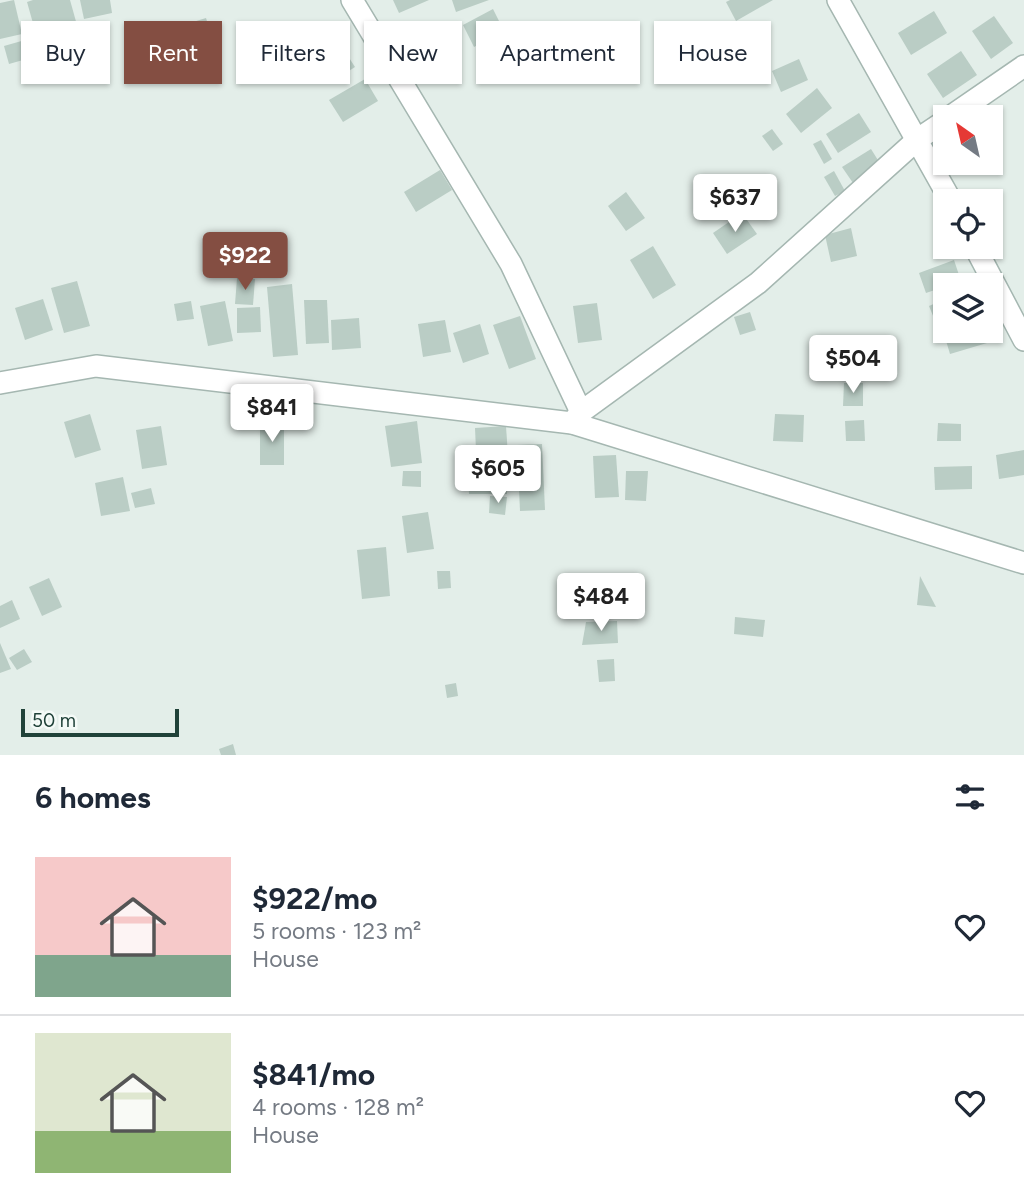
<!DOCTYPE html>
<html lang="en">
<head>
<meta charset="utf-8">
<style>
  body { margin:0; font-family:Figtree,sans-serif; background:#f6f6f7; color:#1f2937; height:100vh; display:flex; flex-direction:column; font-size:26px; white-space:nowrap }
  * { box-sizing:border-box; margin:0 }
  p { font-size:23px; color:#747a83 }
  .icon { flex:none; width:38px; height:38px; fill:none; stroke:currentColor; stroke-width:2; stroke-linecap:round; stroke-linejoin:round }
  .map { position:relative; height:755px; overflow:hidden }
  .panel { display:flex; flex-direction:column; background:#fff; flex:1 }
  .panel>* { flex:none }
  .guide { position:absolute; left:21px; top:21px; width:984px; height:63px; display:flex; gap:14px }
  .needle { width:46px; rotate:326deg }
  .buttons { position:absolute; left:933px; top:105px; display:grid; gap:14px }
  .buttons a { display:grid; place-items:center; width:70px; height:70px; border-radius:0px; background:#fff; box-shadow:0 2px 5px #0004; font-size:35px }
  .scale { position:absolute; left:21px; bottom:18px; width:158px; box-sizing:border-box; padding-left:7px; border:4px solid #204239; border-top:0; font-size:19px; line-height:24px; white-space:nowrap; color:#204239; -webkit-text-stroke:5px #f4faf7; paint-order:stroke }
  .price { position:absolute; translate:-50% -60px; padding:0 16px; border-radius:7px; background:#fff; color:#222; font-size:23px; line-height:46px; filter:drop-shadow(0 2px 4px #0008) }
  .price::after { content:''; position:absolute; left:50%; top:42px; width:21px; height:16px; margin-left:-10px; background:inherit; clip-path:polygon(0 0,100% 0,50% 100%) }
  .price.current { background:#844e42; color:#fff }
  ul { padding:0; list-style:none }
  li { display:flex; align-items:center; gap:21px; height:175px; padding:0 35px }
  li+li { border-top:2px solid #e0e1e3 }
  li span { display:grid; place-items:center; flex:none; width:196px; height:140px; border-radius:0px; color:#555 }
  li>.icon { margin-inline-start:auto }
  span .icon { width:84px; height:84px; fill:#fffc; stroke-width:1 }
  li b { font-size:30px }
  h2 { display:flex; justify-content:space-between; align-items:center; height:84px; padding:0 35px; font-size:30px }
  .pill { padding:0 24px; border-radius:0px; background:#fff; box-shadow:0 2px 5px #0004; font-size:24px; line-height:63px }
  .pill.current { background:#844e42; color:#fff }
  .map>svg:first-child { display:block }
  .building { fill:#bacdc5 }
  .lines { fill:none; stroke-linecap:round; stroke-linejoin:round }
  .minor-casing { stroke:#a5b7b1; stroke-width:24 }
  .minor { stroke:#fff; stroke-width:21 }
</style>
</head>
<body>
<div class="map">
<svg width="1024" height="755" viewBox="0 0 1024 755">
  <rect width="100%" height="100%" fill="#e3eee9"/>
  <g class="building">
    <path d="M14,0L22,34L0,39V3Z"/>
    <path d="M33,0H70L82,43L42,55L27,2Z"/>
    <path d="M80,0H110L112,13L84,19Z"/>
    <path d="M393,0H429L399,13Z"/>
    <path d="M452,0H489L456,12Z"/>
    <path d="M730,0H773L736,21L726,2Z"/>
    <path d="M493,9L504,31L474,47L463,25Z"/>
    <path d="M934,11L947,33L911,55L898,33Z"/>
    <path d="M994,16L1013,43L991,59L972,31Z"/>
    <path d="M206,18L213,41L187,49L180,26Z"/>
    <path d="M331,23L341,42L304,62L293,43Z"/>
    <path d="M616,23L628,43L598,61L586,41Z"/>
    <path d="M25,40L30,58L9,64L4,46Z"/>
    <path d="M147,42L152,72L130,76L125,46Z"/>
    <path d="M344,50L355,67L338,78L327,61Z"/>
    <path d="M961,51L977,75L943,98L927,74Z"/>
    <path d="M799,59L808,80L781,92L772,71Z"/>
    <path d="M365,79L378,101L343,122L329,100Z"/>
    <path d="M817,88L832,108L801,133L786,114Z"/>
    <path d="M859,113L871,132L838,153L826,134Z"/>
    <path d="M772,129L783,144L773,151L762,136Z"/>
    <path d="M821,140L832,159L824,164L813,144Z"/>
    <path d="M871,149L881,165L853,183L842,167Z"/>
    <path d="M440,170L452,190L416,212L404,192Z"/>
    <path d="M834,171L845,191L835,196L824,177Z"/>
    <path d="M626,192L645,218L626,231L608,206Z"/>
    <path d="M742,213L757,234L727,254L713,233Z"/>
    <path d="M851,228L857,256L831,262L825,235Z"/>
    <path d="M653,246L676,285L653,299L630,260Z"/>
    <path d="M954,260L961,281L926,293L919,273Z"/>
    <path d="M237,278L255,279L253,305L235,304Z"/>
    <path d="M77,281L90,326L64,333L51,288Z"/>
    <path d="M292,284L298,355L273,357L267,287Z"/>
    <path d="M43,299L53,330L25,340L15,308Z"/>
    <path d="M945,299V325L938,328L929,306Z"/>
    <path d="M304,300H327L329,343L306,344Z"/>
    <path d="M191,301L194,319L177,321L174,304Z"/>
    <path d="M225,301L233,341L208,346L200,306Z"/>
    <path d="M597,303L602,340L578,343L573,306Z"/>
    <path d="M260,307L261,332L237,333V308Z"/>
    <path d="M750,312L756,330L740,335L734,317Z"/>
    <path d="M520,316L536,359L509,369L493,325Z"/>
    <path d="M359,318L361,348L332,350L331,320Z"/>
    <path d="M445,320L451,352L423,357L418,324Z"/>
    <path d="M480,324L489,354L463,363L453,333Z"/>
    <path d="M955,331H983L987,343L950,354L944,334Z"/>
    <path d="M844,383H863V406H843Z"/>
    <path d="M90,414L101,450L75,458L64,422Z"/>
    <path d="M775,414L804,415L803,442L773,441Z"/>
    <path d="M864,420L865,441H846L845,421Z"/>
    <path d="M417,421L422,463L391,467L385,426Z"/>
    <rect x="260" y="422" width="24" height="43"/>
    <path d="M938,423L961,424V441H937Z"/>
    <path d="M161,426L167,465L142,469L136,430Z"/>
    <path d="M506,426L509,471L477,473L475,428Z"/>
    <path d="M542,444L545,510L520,511L517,445Z"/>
    <path d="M1024,450V475L999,479L996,455Z"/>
    <path d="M616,455L619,497L595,498L593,456Z"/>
    <path d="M972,466V489L935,490L934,467Z"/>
    <path d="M403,471H421V487L402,486Z"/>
    <path d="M626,471H648L646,501L625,500Z"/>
    <path d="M468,476H507V494H469Z"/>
    <path d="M123,477L130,511L101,516L95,483Z"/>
    <path d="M151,488L155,504L135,508L131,493Z"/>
    <path d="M490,496L507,497L505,515L489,513Z"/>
    <path d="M428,512L434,549L407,553L402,516Z"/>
    <path d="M386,547L390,596L362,599L357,550Z"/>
    <path d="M437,571H450L451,588L438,589Z"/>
    <path d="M920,576L936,607L917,605Z"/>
    <path d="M49,578L62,607L42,616L29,587Z"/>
    <path d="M12,600L20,619L0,628V606Z"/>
    <path d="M735,617L765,620L763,637L734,634Z"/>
    <path d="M617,621L618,643L582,645L586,622Z"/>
    <path d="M0,643L11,669L0,673Z"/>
    <path d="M24,649L32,662L17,670L9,658Z"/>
    <path d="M614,659L615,681L599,682L597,660Z"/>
    <path d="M456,683L458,696L447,698L445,685Z"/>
    <path d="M233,744L236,755H221L219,749Z"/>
  </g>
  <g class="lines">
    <g class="minor-casing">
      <g id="minor">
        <path d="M352,0L511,264L581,412"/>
        <path d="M838,0L951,201"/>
        <path d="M950,117L1024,66"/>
        <path d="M975,247L1024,340"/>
        <path d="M0,383L96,366L572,423L1024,563"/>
        <path d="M572,423L581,412L758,283L918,139L945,121"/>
      </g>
    </g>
    <use href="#minor" class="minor"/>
  </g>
</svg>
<div class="buttons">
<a><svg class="needle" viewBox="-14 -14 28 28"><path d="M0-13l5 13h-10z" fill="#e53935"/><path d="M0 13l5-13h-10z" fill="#747a83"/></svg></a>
<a><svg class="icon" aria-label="locate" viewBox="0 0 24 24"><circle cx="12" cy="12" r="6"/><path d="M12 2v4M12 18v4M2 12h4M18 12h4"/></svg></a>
<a><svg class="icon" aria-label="layers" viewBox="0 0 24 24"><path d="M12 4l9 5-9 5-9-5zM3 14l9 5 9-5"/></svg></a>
</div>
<div class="scale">50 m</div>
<b class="price" style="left:735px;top:234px">$637</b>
<b class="price current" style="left:245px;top:292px">$922</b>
<b class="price" style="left:853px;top:395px">$504</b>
<b class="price" style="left:272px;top:444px">$841</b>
<b class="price" style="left:498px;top:505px">$605</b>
<b class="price" style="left:601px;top:633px">$484</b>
<div class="guide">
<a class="pill">Buy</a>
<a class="pill current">Rent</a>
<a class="pill">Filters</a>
<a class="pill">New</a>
<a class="pill">Apartment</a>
<a class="pill">House</a>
</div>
</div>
<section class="panel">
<h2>6 homes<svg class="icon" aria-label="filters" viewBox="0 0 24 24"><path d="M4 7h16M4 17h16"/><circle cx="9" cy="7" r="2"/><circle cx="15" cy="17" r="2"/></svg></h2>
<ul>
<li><span style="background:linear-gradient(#f6c9c9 70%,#7fa58c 0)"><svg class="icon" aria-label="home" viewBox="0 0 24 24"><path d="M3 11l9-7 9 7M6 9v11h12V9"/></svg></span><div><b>$922/mo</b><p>5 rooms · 123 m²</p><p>House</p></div><svg class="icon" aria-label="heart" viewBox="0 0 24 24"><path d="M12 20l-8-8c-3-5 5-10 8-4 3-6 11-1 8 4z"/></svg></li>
<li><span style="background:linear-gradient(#dfe7d0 70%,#8fb573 0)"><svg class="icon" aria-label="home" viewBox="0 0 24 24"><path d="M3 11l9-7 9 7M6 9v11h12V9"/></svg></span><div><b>$841/mo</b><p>4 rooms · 128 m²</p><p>House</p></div><svg class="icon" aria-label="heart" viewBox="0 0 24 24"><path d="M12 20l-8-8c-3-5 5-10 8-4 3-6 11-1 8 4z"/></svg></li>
</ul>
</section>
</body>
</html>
